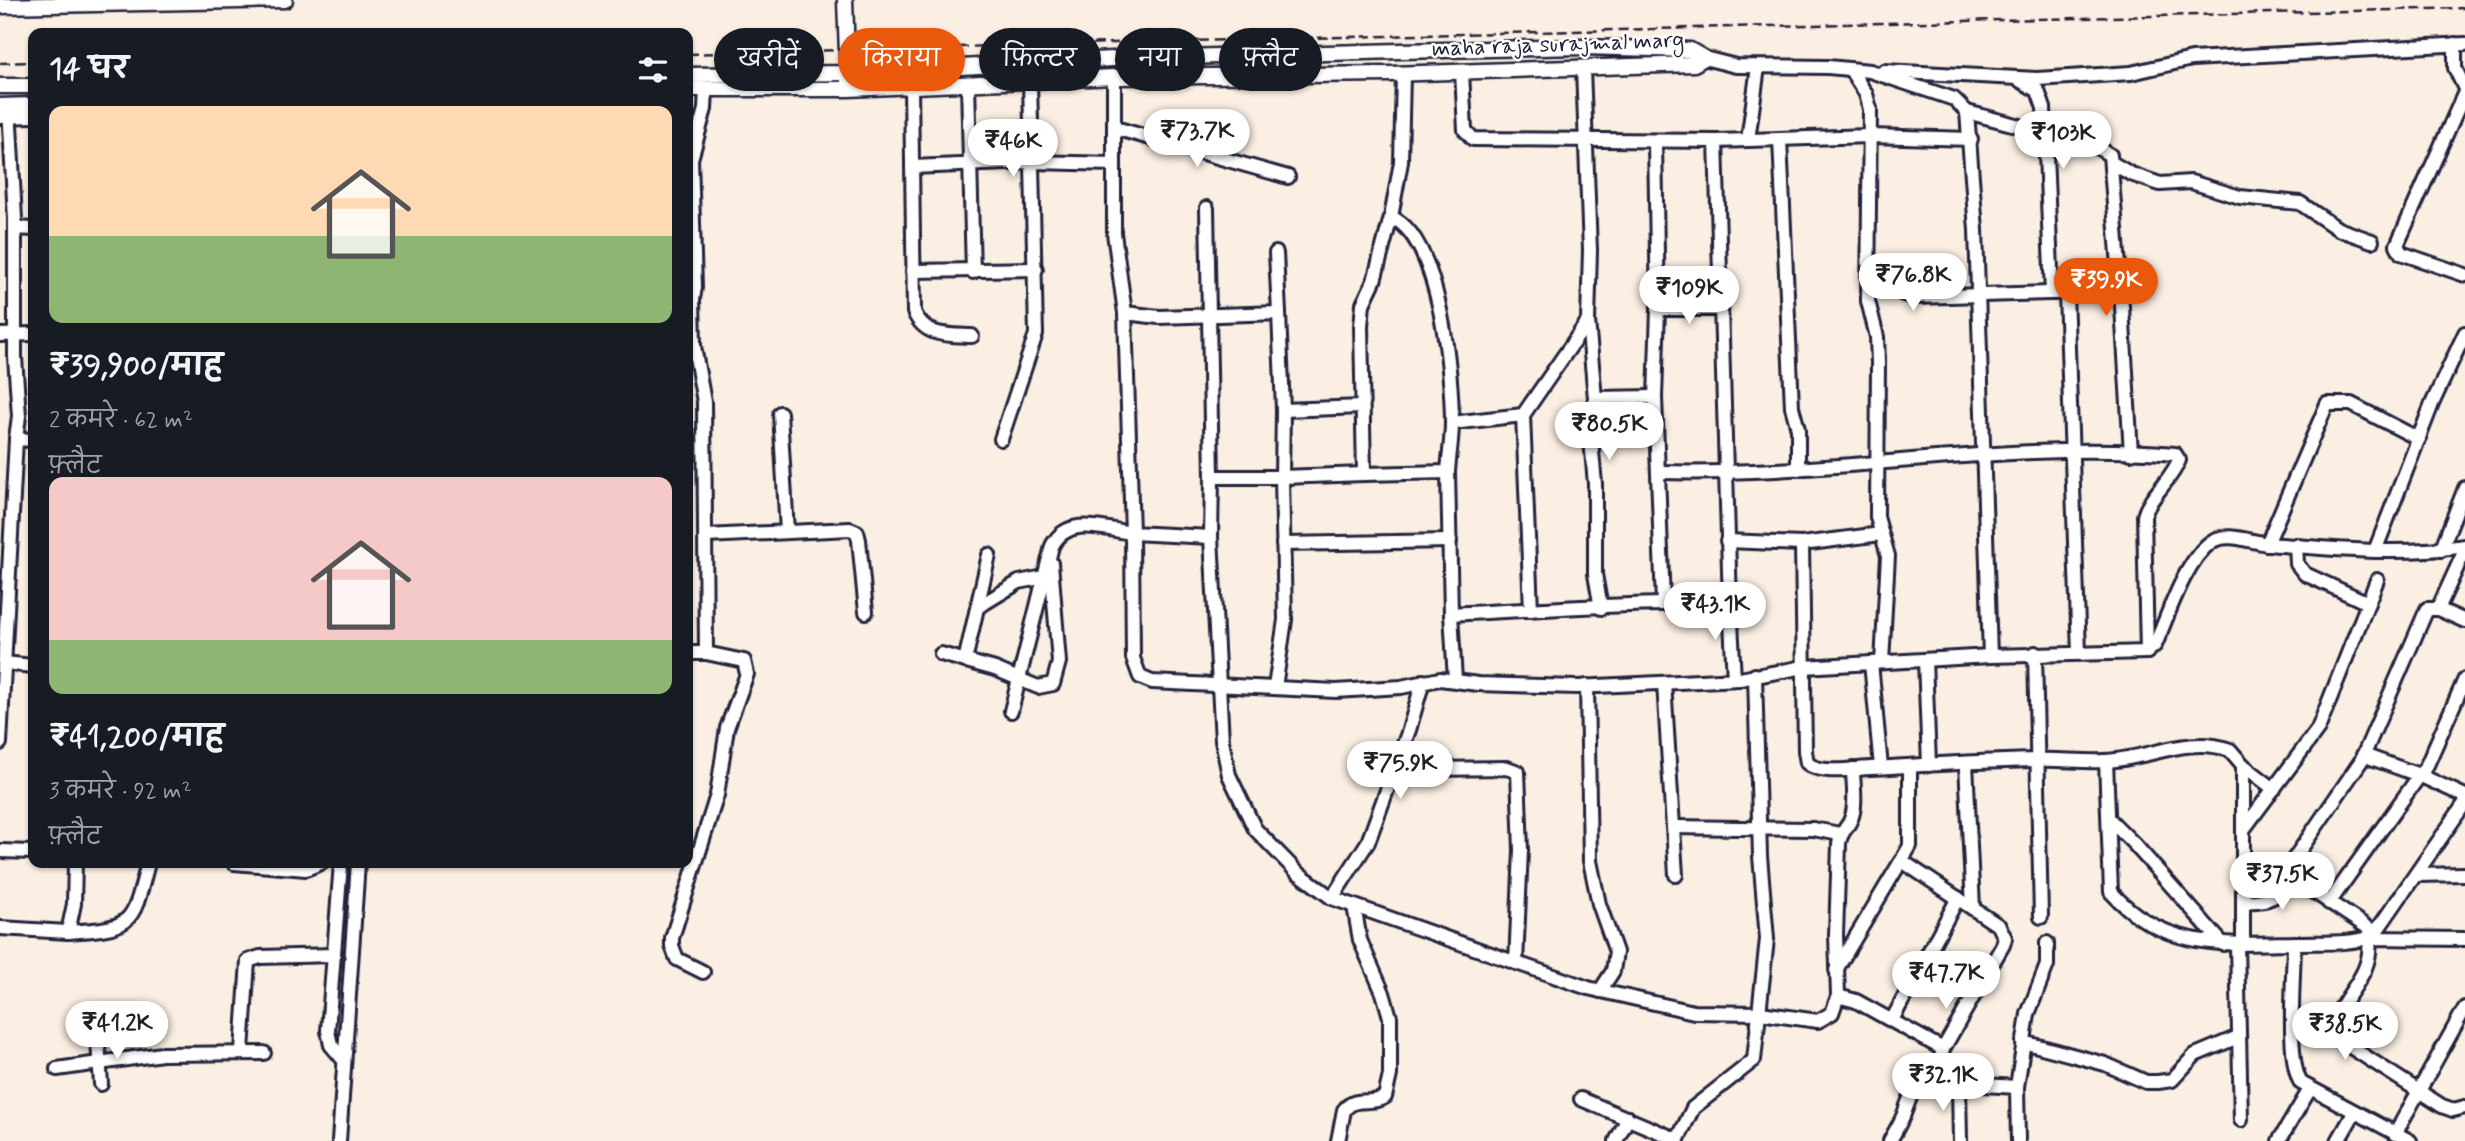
<!DOCTYPE html>
<html lang="hi">
<head>
<meta charset="utf-8">
<style>
  body { margin:0; font-family:Mynerve,"Playpen Sans Deva",sans-serif; background:#242831; color:#f1f3f6; height:100vh; display:flex; flex-direction:column; font-size:26px; white-space:nowrap }
  * { box-sizing:border-box; margin:0 }
  p { font-size:23px; color:#9ea1a6 }
  .icon { flex:none; width:38px; height:38px; fill:none; stroke:currentColor; stroke-width:2; stroke-linecap:round; stroke-linejoin:round }
  .map { position:relative; flex:1; overflow:hidden }
  .panel { position:absolute; left:28px; top:28px; width:665px; height:840px; display:flex; flex-direction:column; background:#171b24; border-radius:14px; box-shadow:0 2px 5px #0004 }
  .panel>* { flex:none }
  .guide { position:absolute; left:714px; top:28px; width:665px; height:63px; display:flex; gap:14px }
  .price { position:absolute; translate:-50% -60px; padding:0 16px; border-radius:24px; background:#fff; color:#222; font-size:23px; line-height:46px; filter:drop-shadow(0 2px 4px #0008) }
  .price::after { content:''; position:absolute; left:50%; top:42px; width:21px; height:16px; margin-left:-10px; background:inherit; clip-path:polygon(0 0,100% 0,50% 100%) }
  .price.selected { background:#ea580c; color:#fff }
  ul { padding:0; list-style:none }
  li { display:grid; align-content:center; gap:14px; height:371px; padding:0 21px }
  li span { display:grid; place-items:center; height:217px; border-radius:14px; color:#555 }
  li>.icon { margin-inline-start:auto }
  span .icon { width:126px; height:126px; fill:#fffc; stroke-width:1 }
  li b { font-size:30px }
  h2 { display:flex; justify-content:space-between; align-items:center; height:84px; padding:0 21px; font-size:30px }
  .chip { padding:0 24px; border-radius:32px; background:#171b24; box-shadow:0 2px 5px #0004; font-size:24px; line-height:63px }
  .chip.selected { background:#ea580c; color:#fff }
  .map>svg:first-child { display:block }
  .lines { fill:none; stroke-linecap:round; stroke-linejoin:round }
  .minor-casing { stroke:#22223b; stroke-width:18 }
  .tertiary-casing { stroke:#22223b; stroke-width:19 }
  .minor { stroke:#fff; stroke-width:12 }
  .tertiary { stroke:#fff; stroke-width:14 }
  .rail { stroke:#22223b; stroke-width:2.5; stroke-dasharray:10 5; stroke-linecap:butt }
  .labels { text-anchor:middle; dominant-baseline:central; stroke-width:5; stroke-linejoin:round; paint-order:stroke }
  .street-label { font-size:23px; fill:#22223b; stroke:#fff }
</style>
</head>
<body>
<div class="map">
<svg width="2465" height="1141" viewBox="0 0 2465 1141">
  <rect width="100%" height="100%" fill="#fbeee2"/>
  <filter id="ink" filterUnits="userSpaceOnUse"><feTurbulence type="fractalNoise" baseFrequency=".0143" numOctaves="2"/><feDisplacementMap in="SourceGraphic" scale="14" xChannelSelector="R" yChannelSelector="G"/><feConvolveMatrix kernelMatrix="1 2 1 2 8 2 1 2 1" color-interpolation-filters="sRGB"/></filter>
  <g filter="url(#ink)">
    <g class="lines">
      <g class="minor-casing">
        <g id="minor">
          <path d="M2455,44V68L2465,89"/>
          <path d="M1704,58L1736,66L1828,67L1870,71L1954,99L1967,112L1976,230L1990,656L2147,652L2155,645C2168,616 2185,561 2211,542C2226,531 2251,542 2268,544C2333,549 2400,556 2465,546"/>
          <path d="M1850,69L1866,94L1870,109L1868,301L1877,337L1878,363L1877,517L1888,556L1882,662"/>
          <path d="M1884,71L2037,79L2131,73L2192,59L2465,44"/>
          <path d="M1114,77V233L1125,313L1159,317L1279,313L1283,410L1362,407"/>
          <path d="M2018,79L2038,91L2044,108L2052,293"/>
          <path d="M968,84L973,272"/>
          <path d="M911,86L914,312C925,337 947,335 972,336"/>
          <path d="M2465,92L2397,245L2401,253L2465,275"/>
          <path d="M9,106L15,219V357L19,416L16,439"/>
          <path d="M1967,112L2095,146L2110,155L2121,291"/>
          <path d="M0,117L33,116"/>
          <path d="M1115,128L1288,177"/>
          <path d="M1780,139L1792,407L1798,429V469"/>
          <path d="M1748,140L1758,67"/>
          <path d="M1716,141L1870,136L1971,139"/>
          <path d="M1655,143L1658,309L1655,397L1663,603"/>
          <path d="M2112,163L2131,174L2160,184L2191,182L2240,197L2300,203L2338,229L2372,241"/>
          <path d="M912,167L1034,162L1114,164"/>
          <path d="M1207,208L1212,477H1282L1285,620L1275,687"/>
          <path d="M1391,217C1440,237 1452,375 1452,423C1452,439 1449,456 1448,472L1364,474L1361,326L1363,304L1374,281L1391,217L1401,162L1403,74"/>
          <path d="M15,228L33,229"/>
          <path d="M1276,253L1279,313"/>
          <path d="M1870,269C1884,283 1894,293 1914,297L2121,291L2131,453"/>
          <path d="M913,271L1036,269"/>
          <path d="M2066,293L2079,653"/>
          <path d="M688,302L693,299L695,287L691,159L705,109L706,89"/>
          <path d="M1658,309H1721"/>
          <path d="M1125,313L1132,533L1211,537L1212,477"/>
          <path d="M1588,321L1595,398L1590,429L1595,484V574L1601,608"/>
          <path d="M0,335L33,334"/>
          <path d="M1595,398L1655,397"/>
          <path d="M1283,410L1282,477L1364,474"/>
          <path d="M780,413L787,532"/>
          <path d="M1523,415L1531,610"/>
          <path d="M1452,423L1523,415L1588,321L1590,250L1583,69"/>
          <path d="M1001,439L1036,334L1030,81"/>
          <path d="M1448,472L1451,614C1544,609 1637,603 1730,603L1716,141L1473,139L1465,130L1462,72"/>
          <path d="M1658,472C1831,477 2003,440 2175,454L2179,460C2171,481 2150,495 2144,516L2147,652"/>
          <path d="M706,536L850,529L857,532L859,540L866,612"/>
          <path d="M1211,537L1222,741L1229,775L1255,829L1297,872L1332,898L1588,988L1694,1012L1760,1013L1818,1021L1832,1013L1838,996L1856,1001L1943,1049"/>
          <path d="M1727,541L1802,544L1881,534"/>
          <path d="M1283,544L1450,541"/>
          <path d="M1802,544L1805,751L1807,763C1821,775 1852,769 1870,768C1925,765 1980,761 2036,760C2059,759 2082,762 2105,761C2149,759 2187,735 2230,750L2243,765L2274,789"/>
          <path d="M2267,544L2327,404H2351L2419,439"/>
          <path d="M2296,545L2297,564L2305,574L2368,603"/>
          <path d="M2441,550L2465,488"/>
          <path d="M2375,551L2432,404L2465,333"/>
          <path d="M1730,603L1734,679"/>
          <path d="M978,607L1019,582L1044,577"/>
          <path d="M2438,609L2465,550"/>
          <path d="M1451,614L1455,680"/>
          <path d="M688,653H706L704,402L694,346L693,299"/>
          <path d="M2035,653L2041,917"/>
          <path d="M941,654L995,669L1038,687L1053,684L1059,662L1051,563"/>
          <path d="M1925,660L1929,765"/>
          <path d="M965,661L989,555"/>
          <path d="M4,663L33,666"/>
          <path d="M1871,663L1881,767"/>
          <path d="M1664,683L1676,875"/>
          <path d="M1587,686L1590,861L1599,904L1616,952L1613,971L1600,991"/>
          <path d="M1011,711L1052,546C1068,515 1103,529 1132,533L1133,658L1140,677L1152,682L1336,691L1401,687L1440,679L1478,684L1577,687L1740,679L1804,667L1990,656"/>
          <path d="M0,743L16,439L33,440"/>
          <path d="M2363,755L2419,775L2465,796"/>
          <path d="M2106,761L2111,892C2164,951 2224,944 2297,943C2322,942 2349,945 2373,936L2465,803"/>
          <path d="M1397,762L1433,769L1507,768L1518,772L1521,850L1516,963"/>
          <path d="M1966,763L1973,908"/>
          <path d="M2243,765V944"/>
          <path d="M2109,819L2135,845L2223,944"/>
          <path d="M1673,827L1813,829L1840,834"/>
          <path d="M2243,830L2318,729L2377,580"/>
          <path d="M0,851L33,852"/>
          <path d="M1902,861L1999,926L2005,938L2003,945L1943,1049L1938,1069L1943,1079L1950,1083L2017,1087L2018,1141"/>
          <path d="M234,863L306,869L321,863"/>
          <path d="M341,863L328,1031L331,1045L342,1058"/>
          <path d="M2417,875L2465,874"/>
          <path d="M1332,898L1368,842L1409,730L1423,681"/>
          <path d="M2243,902C2270,900 2277,901 2290,876"/>
          <path d="M2329,903L2427,765L2465,679"/>
          <path d="M0,928L68,932L74,904L75,863"/>
          <path d="M68,932C134,928 132,925 148,863"/>
          <path d="M2376,933L2290,876L2287,869L2361,761L2427,609H2438L2465,621"/>
          <path d="M2465,939L2369,938C2374,978 2340,995 2332,1030L2335,1037L2442,1106L2453,1110L2465,1107"/>
          <path d="M2294,943C2294,973 2286,1061 2301,1083L2410,1141"/>
          <path d="M2237,944L2241,1120"/>
          <path d="M1836,970L1910,846V766"/>
          <path d="M703,972L677,959L672,946V938L717,795L727,728L747,674L744,661L706,653"/>
          <path d="M1838,996L1836,935L1839,844C1840,832 1847,829 1851,819C1857,805 1853,784 1853,769"/>
          <path d="M1892,1020L1958,898"/>
          <path d="M98,1042L101,1084"/>
          <path d="M2023,1042L2105,1064L2146,1082H2158L2172,1080L2195,1055L2238,1037"/>
          <path d="M242,1051L248,961L260,957L334,955"/>
          <path d="M57,1069L162,1054L264,1053"/>
          <path d="M1959,1085L1960,1141"/>
          <path d="M2017,1087L2028,1014L2047,965V943"/>
          <path d="M1581,1099L1678,1140"/>
          <path d="M2395,1134L2465,1008"/>
          <path d="M339,1141L358,863"/>
          <path d="M1338,1141L1344,1110C1356,1095 1371,1106 1385,1097L1390,1075V1017L1383,993L1360,940L1354,906"/>
          <path d="M1616,1141L1628,1118"/>
          <path d="M1677,1141L1693,1108L1754,1060L1767,939L1760,856L1755,675"/>
          <path d="M1890,1141C1895,1131 1902,1121 1905,1111C1913,1089 1915,1080 1940,1074"/>
          <path d="M2279,1141L2310,1089"/>
          <path d="M2338,1141L2354,1113"/>
        </g>
      </g>
      <g class="tertiary-casing">
        <g id="tertiary">
          <path d="M845,0L848,81"/>
          <path d="M0,6L285,0"/>
          <path d="M688,75L848,73L1113,59L1400,51L1583,47L1690,50L1704,58L1694,64L1390,74L1114,77L848,89H688"/>
          <path d="M0,86H33"/>
          <path d="M0,106L33,105"/>
        </g>
      </g>
      <use href="#minor" class="minor"/>
      <use href="#tertiary" class="tertiary"/>
      <g class="rail">
        <path d="M688,54L2465,8"/>
        <path d="M0,63L33,62"/>
      </g>
    </g>
  </g>
  <g class="labels">
    <g class="street-label">
      <text transform="translate(1558 45) rotate(-2)">maha raja surajmal marg</text>
    </g>
  </g>
</svg>
<b class="price" style="left:1197px;top:169px">₹73.7K</b>
<b class="price" style="left:2063px;top:171px">₹103K</b>
<b class="price" style="left:1013px;top:179px">₹46K</b>
<b class="price" style="left:1913px;top:313px">₹76.8K</b>
<b class="price selected" style="left:2106px;top:318px">₹39.9K</b>
<b class="price" style="left:1689px;top:326px">₹109K</b>
<b class="price" style="left:1609px;top:462px">₹80.5K</b>
<b class="price" style="left:1715px;top:642px">₹43.1K</b>
<b class="price" style="left:1400px;top:801px">₹75.9K</b>
<b class="price" style="left:2282px;top:912px">₹37.5K</b>
<b class="price" style="left:1946px;top:1011px">₹47.7K</b>
<b class="price" style="left:117px;top:1061px">₹41.2K</b>
<b class="price" style="left:2345px;top:1062px">₹38.5K</b>
<b class="price" style="left:1943px;top:1113px">₹32.1K</b>
<div class="guide">
<a class="chip">खरीदें</a>
<a class="chip selected">किराया</a>
<a class="chip">फ़िल्टर</a>
<a class="chip">नया</a>
<a class="chip">फ़्लैट</a>
</div>
<section class="panel">
<h2>14 घर<svg class="icon" aria-label="filters" viewBox="0 0 24 24"><path d="M4 7h16M4 17h16"/><circle cx="9" cy="7" r="2"/><circle cx="15" cy="17" r="2"/></svg></h2>
<ul>
<li><span style="background:linear-gradient(#ffd9b3 60%,#8fb573 0)"><svg class="icon" aria-label="home" viewBox="0 0 24 24"><path d="M3 11l9-7 9 7M6 9v11h12V9"/></svg></span><div><b>₹39,900/माह</b><p>2 कमरे · 62 m²</p><p>फ़्लैट</p></div></li>
<li><span style="background:linear-gradient(#f6c9c9 75%,#8fb573 0)"><svg class="icon" aria-label="home" viewBox="0 0 24 24"><path d="M3 11l9-7 9 7M6 9v11h12V9"/></svg></span><div><b>₹41,200/माह</b><p>3 कमरे · 92 m²</p><p>फ़्लैट</p></div></li>
</ul>
</section>
</div>
</body>
</html>
